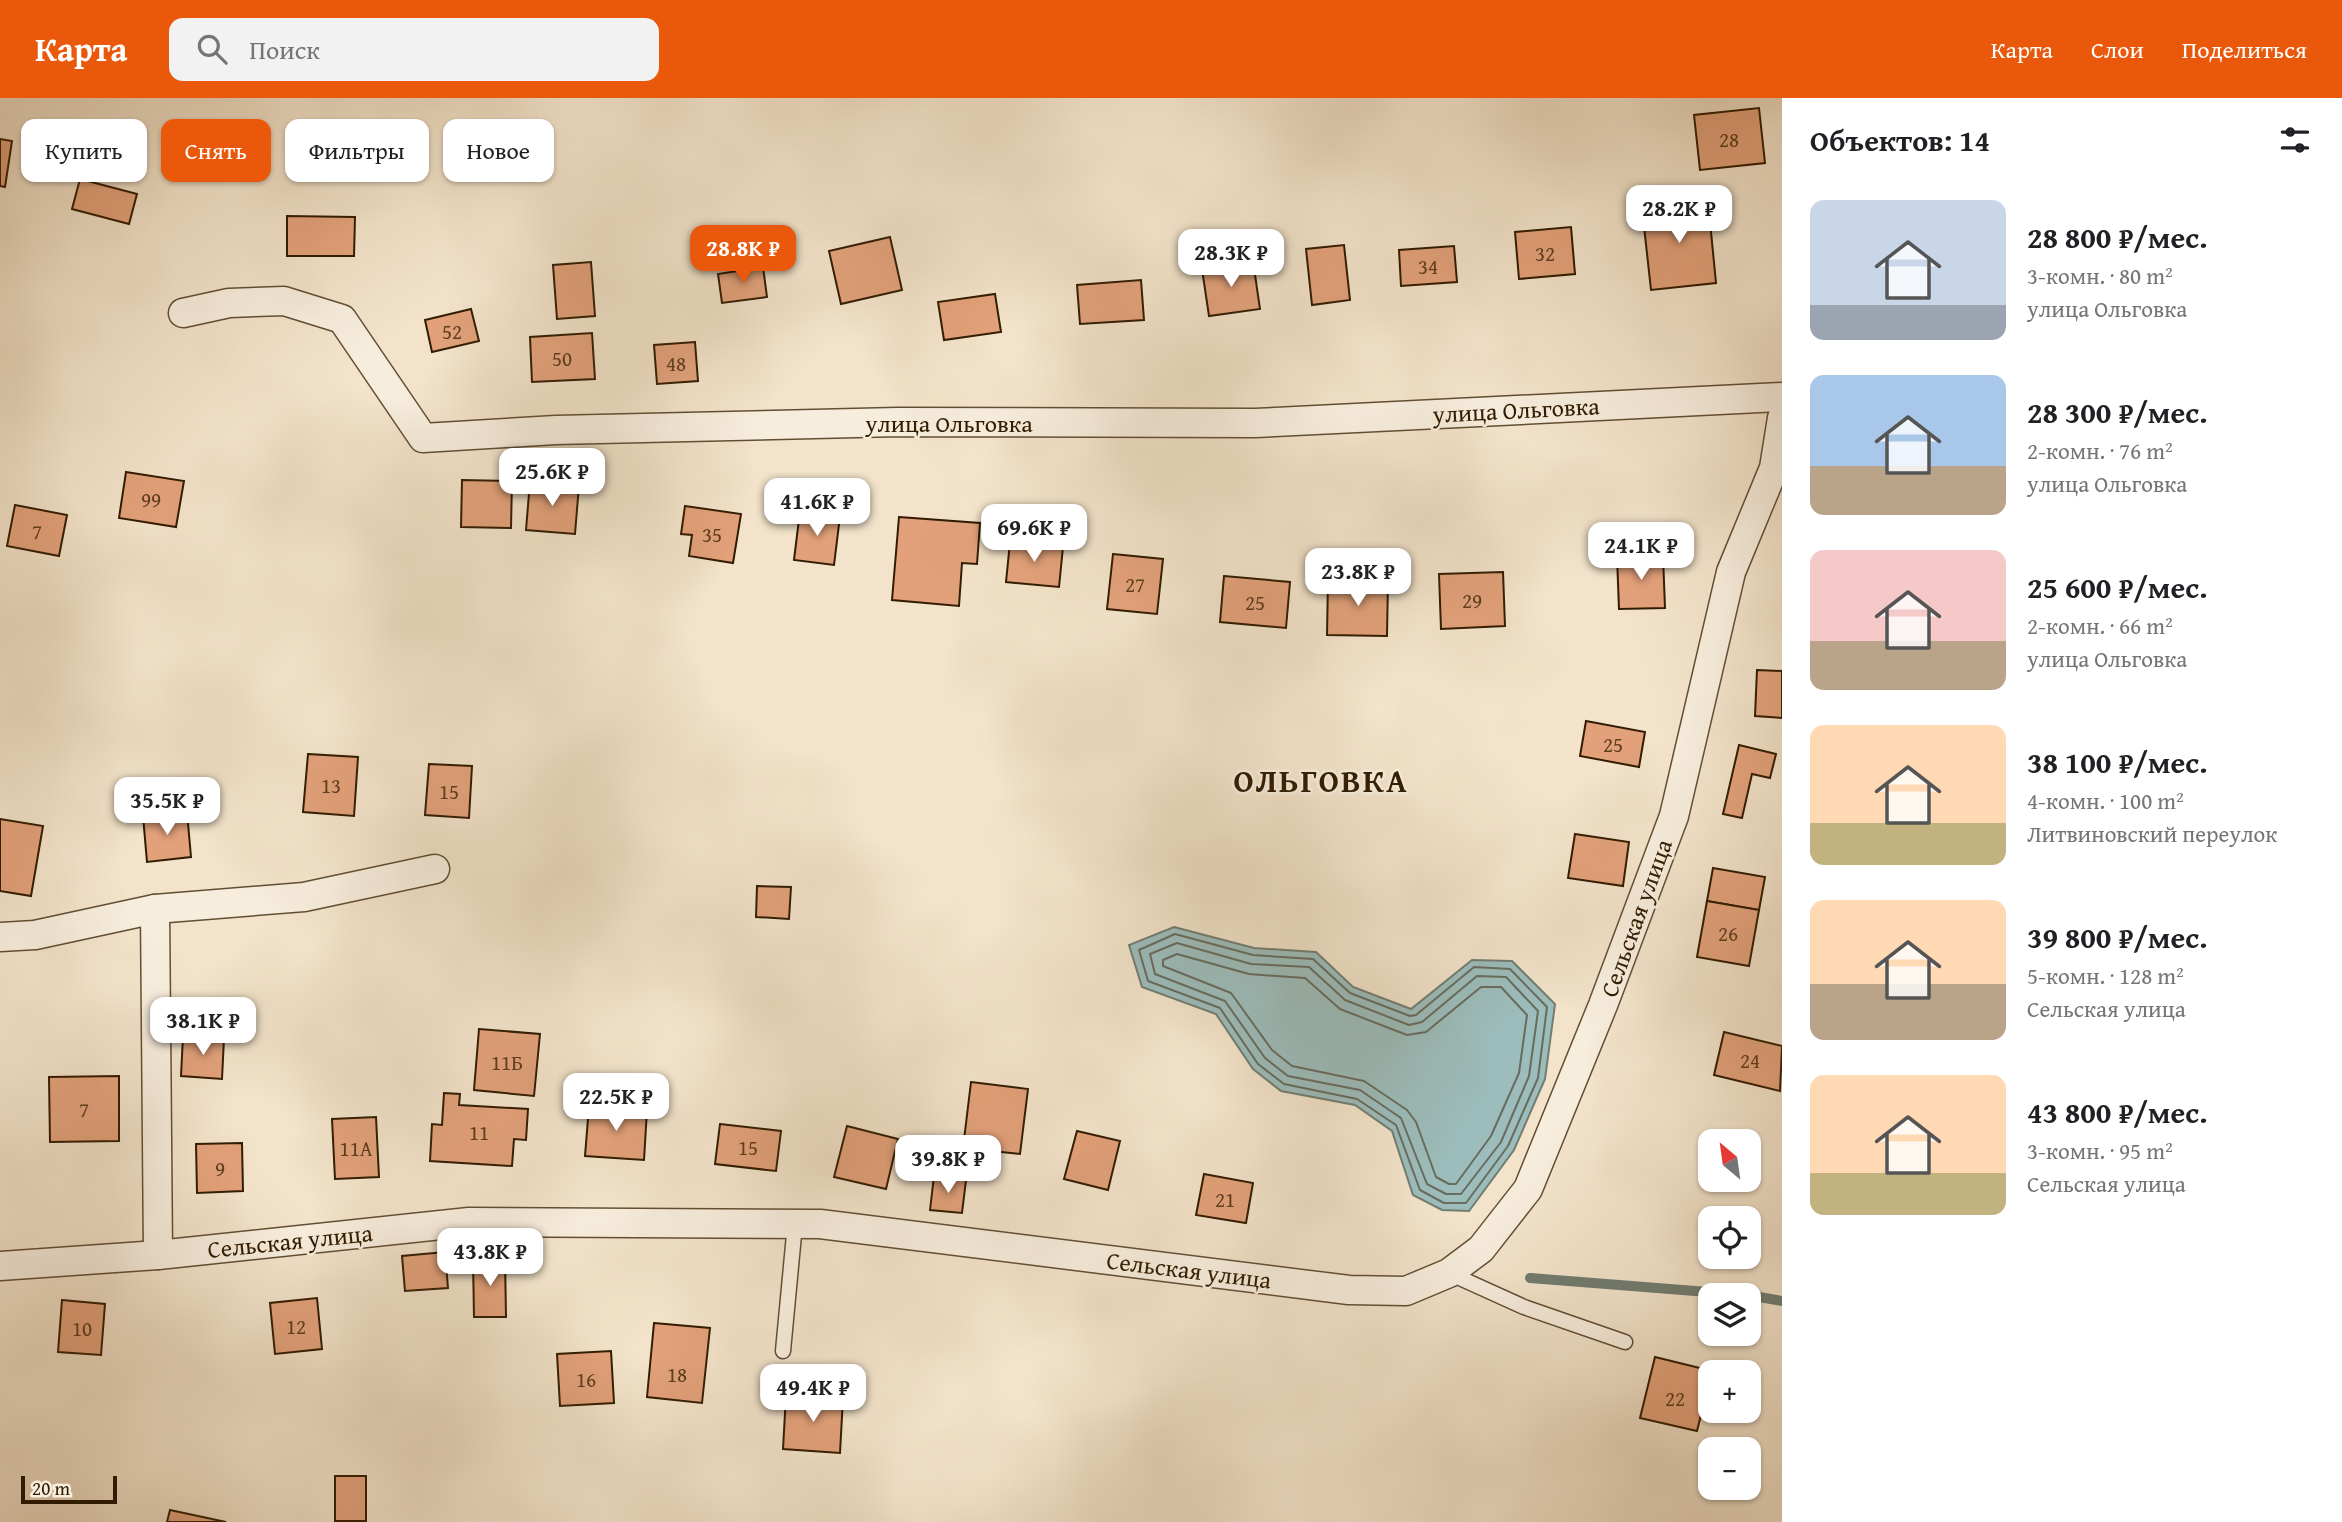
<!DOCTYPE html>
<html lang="ru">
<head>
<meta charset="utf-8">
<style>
  body { margin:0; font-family:"Gentium Book Plus",serif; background:#f2f2f2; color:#202124; height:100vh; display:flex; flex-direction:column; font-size:26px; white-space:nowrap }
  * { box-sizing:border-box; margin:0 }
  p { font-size:23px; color:#757577 }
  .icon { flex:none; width:38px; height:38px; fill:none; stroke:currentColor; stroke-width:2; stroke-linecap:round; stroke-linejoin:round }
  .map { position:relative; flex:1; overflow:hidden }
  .side { display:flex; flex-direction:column; background:#fff; width:560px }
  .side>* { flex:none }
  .hud { position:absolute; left:21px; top:21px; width:665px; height:63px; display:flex; gap:14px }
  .needle { width:46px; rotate:331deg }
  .tools { position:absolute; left:1698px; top:1031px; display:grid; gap:14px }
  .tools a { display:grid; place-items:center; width:63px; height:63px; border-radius:14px; background:#fff; box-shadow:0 2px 5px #0004; font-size:35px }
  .scale { position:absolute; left:21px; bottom:18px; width:96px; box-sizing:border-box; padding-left:7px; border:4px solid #321c01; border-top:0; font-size:19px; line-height:24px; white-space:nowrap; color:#321c01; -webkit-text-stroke:5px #f7eddd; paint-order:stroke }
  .price { position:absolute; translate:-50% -60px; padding:0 16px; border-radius:14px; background:#fff; color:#222; font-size:23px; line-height:46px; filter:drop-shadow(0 2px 4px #0008) }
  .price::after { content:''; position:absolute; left:50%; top:42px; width:21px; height:16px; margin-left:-10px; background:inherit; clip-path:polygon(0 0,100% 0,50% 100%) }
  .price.active { background:#ea580c; color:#fff }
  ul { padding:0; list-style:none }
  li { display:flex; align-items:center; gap:21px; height:175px; padding:0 28px }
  li span { display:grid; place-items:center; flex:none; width:196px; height:140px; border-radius:14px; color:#555 }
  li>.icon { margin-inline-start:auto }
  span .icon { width:84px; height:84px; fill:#fffc; stroke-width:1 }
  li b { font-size:30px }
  h2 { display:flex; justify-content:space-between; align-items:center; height:84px; padding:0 28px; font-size:30px }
  .tag { padding:0 24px; border-radius:14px; background:#fff; box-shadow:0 2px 5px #0004; font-size:24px; line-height:63px }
  .tag.active { background:#ea580c; color:#fff }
  header { display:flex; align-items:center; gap:42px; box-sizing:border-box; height:98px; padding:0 35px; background:#ea580c; color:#fff }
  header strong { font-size:33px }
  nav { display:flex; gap:38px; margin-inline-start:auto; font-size:24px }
  .search { width:490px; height:63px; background:#f2f2f2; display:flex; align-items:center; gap:18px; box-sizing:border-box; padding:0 24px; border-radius:14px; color:#757577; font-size:26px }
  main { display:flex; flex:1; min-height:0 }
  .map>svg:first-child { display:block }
  .water { fill:#9cbdbc; stroke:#727d71; stroke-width:2 }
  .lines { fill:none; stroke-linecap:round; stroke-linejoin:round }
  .shore { stroke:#676c5e; stroke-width:2 }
  .stream { stroke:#727d71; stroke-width:10 }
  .building { fill:#e2a17a; stroke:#321c01; stroke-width:2 }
  .lane-casing { stroke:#624e33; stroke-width:17 }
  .street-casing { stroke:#624e33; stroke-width:31 }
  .lane { stroke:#f7eddd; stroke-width:14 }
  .street { stroke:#f7eddd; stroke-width:28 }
  .labels { text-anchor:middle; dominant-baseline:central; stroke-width:5; stroke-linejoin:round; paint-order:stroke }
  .number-label { font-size:21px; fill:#5e3d1f }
  .street-label { font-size:24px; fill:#321c01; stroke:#f7eddd }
  .district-label { font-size:32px; font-weight:bold; letter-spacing:2px; fill:#321c01; stroke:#f7eddd }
</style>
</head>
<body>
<header>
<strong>Карта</strong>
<div class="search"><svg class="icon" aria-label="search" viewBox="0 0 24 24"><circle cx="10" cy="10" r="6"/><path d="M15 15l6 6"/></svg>Поиск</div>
<nav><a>Карта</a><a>Слои</a><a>Поделиться</a></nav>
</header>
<main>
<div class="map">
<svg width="1782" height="1424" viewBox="0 0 1782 1424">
  <rect width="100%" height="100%" fill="#f2e3ca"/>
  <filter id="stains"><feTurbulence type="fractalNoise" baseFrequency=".00286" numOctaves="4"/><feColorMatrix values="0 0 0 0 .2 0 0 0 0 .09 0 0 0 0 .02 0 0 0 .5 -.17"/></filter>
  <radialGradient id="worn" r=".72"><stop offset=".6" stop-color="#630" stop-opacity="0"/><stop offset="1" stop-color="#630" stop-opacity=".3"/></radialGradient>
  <path class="water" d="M1174,829L1254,850L1316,854L1353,889L1411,911L1472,862L1512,863L1555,906L1545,981L1514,1052L1469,1113L1442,1112L1413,1097L1392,1033L1355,1007L1281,993L1253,971L1216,916L1142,889L1129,847Z"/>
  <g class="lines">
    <g class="shore">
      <path d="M1175,836L1253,857L1313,861L1350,895L1410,918L1416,917L1474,869L1510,871L1547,909L1538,980L1508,1048L1466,1105H1444L1420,1092L1396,1027L1357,1001L1284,986L1258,966L1220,910L1148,883L1139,852Z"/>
      <path d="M1177,845L1251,866L1309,869L1345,902L1409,927L1422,924L1477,878L1506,879L1538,913L1529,978L1501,1044L1461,1096H1446L1427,1086L1401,1020L1360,992L1288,978L1265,960L1225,903L1155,876L1150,856Z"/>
      <path d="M1177,856L1249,876L1305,880L1340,911L1407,937L1426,934L1481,889H1501L1527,917L1519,975L1491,1038L1456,1086H1449L1436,1079L1416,1024L1407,1012L1364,983L1292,968L1272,952L1231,895L1163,868V862Z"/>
    </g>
    <g class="stream">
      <path d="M1530,1180L1746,1197"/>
      <path d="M1748,1197L1782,1203"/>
    </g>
  </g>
  <g class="building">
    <path d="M1759,10L1765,65L1700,72L1694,17Z"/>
    <path d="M0,41L12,43L5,89L0,88Z"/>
    <path d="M80,81L137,96L129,126L72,111Z"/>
    <path d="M1708,103L1716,185L1651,192L1642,110Z"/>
    <path d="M287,118L355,119L354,158H287Z"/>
    <path d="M1571,129L1575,176L1519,181L1515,134Z"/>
    <path d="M890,139L902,192L841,206L829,153Z"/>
    <path d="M1344,147L1350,202L1312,207L1306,151Z"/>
    <path d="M1454,148L1457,184L1401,188L1399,152Z"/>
    <path d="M1253,163L1260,211L1209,218L1202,171Z"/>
    <path d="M591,164L595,218L557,221L553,167Z"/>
    <path d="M763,169L767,199L722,205L718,176Z"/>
    <path d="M1141,182L1144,222L1080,226L1077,187Z"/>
    <path d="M995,196L1001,234L944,242L938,204Z"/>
    <path d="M471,211L479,243L432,254L425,222Z"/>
    <path d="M592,235L595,281L532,284L530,239Z"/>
    <path d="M695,244L698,283L657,286L654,247Z"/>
    <path d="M126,374L184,383L176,429L119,420Z"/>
    <path d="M462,382L512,383L511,430L461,429Z"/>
    <path d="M530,383L579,387L575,436L526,432Z"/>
    <path d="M15,407L67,417L59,458L7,448Z"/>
    <path d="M685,408L741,416L733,465L689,458L692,437L681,436Z"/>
    <path d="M800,413L840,418L834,467L794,462Z"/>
    <path d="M899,419L980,425L977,466L962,465L959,508L892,502Z"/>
    <path d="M1010,444L1063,449L1059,489L1006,484Z"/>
    <path d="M1113,456L1163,461L1157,516L1107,511Z"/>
    <path d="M1663,458L1665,510L1619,511L1617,459Z"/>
    <path d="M1503,474L1505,528L1441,531L1439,476Z"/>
    <path d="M1224,478L1290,484L1286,530L1220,524Z"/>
    <path d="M1328,482L1388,483L1387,538L1327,537Z"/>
    <path d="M1757,572L1782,573V620L1755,618Z"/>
    <path d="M1586,623L1645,634L1639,669L1580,658Z"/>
    <path d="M1739,647L1776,656L1770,680L1752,676L1742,720L1723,716Z"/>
    <path d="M308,656L358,659L354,718L303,714Z"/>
    <path d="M429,666L472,668L469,720L425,717Z"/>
    <path d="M187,714L191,759L147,764L143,718Z"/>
    <path d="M0,721L43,728L31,798L0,793Z"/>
    <path d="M1575,736L1629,744L1623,788L1568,780Z"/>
    <path d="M1713,770L1765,779L1759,812L1707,803Z"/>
    <path d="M757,788L791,789L789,821L756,819Z"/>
    <path d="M1707,803L1759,812L1749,868L1697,859Z"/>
    <path d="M479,931L540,936L534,998L474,992Z"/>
    <path d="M1724,934L1782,948L1780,993L1714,977Z"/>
    <path d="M183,938L224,940L222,981L181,978Z"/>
    <path d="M119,978V1043L50,1044L49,979Z"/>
    <path d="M971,984L1028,991L1020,1056L963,1050Z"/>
    <path d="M444,995L460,996L459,1007L528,1011L526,1042L514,1041L512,1068L430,1063L432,1026L442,1027Z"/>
    <path d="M589,1008L647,1012L644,1062L585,1058Z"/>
    <path d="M376,1019L379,1079L335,1081L332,1021Z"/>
    <path d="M720,1026L781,1033L776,1073L715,1066Z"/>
    <path d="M847,1028L898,1041L886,1091L834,1079Z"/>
    <path d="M1077,1033L1120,1043L1108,1092L1064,1081Z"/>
    <path d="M242,1045L243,1093L197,1095L196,1046Z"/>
    <path d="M1204,1076L1253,1085L1246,1125L1196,1117Z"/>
    <path d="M934,1078L966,1082L962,1115L930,1112Z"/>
    <path d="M445,1154L448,1190L405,1193L402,1158Z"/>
    <path d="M505,1161L506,1219H474L473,1162Z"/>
    <path d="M317,1200L322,1251L275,1256L270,1205Z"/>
    <path d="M62,1202L105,1206L101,1257L58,1254Z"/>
    <path d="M654,1225L710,1230L702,1305L647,1299Z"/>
    <path d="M611,1253L614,1305L560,1308L557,1256Z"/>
    <path d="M1655,1259L1712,1273L1697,1333L1640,1320Z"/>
    <path d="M786,1297L843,1300L840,1355L783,1351Z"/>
    <rect x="335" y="1378" width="31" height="45"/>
    <path d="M170,1412L226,1424H167Z"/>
  </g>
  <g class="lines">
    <g class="lane-casing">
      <g id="lane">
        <path d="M1449,1175L1524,1209L1625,1244"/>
        <path d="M783,1253L795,1126"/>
      </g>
    </g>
    <g class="street-casing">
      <g id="street">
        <path d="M183,215L229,205L284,203L342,221L423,340L556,332L898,324L1255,325L1782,299"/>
        <path d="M155,811L158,1157"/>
        <path d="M0,839L35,837L155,811L304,799L435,771"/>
        <path d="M0,1168L158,1157L469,1124L820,1126L1349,1192L1406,1193L1449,1175L1481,1151L1528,1091L1603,907L1674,718L1731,474L1774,370L1782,320"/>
      </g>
    </g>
    <use href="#lane" class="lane"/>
    <use href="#street" class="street"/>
  </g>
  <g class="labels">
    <g class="number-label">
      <text x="1729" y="41">28</text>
      <text x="1545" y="155">32</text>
      <text x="1428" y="168">34</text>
      <text x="452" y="233">52</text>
      <text x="562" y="260">50</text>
      <text x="676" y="265">48</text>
      <text x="151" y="401">99</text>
      <text x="37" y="433">7</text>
      <text x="712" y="436">35</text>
      <text x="1135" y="486">27</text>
      <text x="1472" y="502">29</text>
      <text x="1255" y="504">25</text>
      <text x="1613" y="646">25</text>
      <text x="331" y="687">13</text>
      <text x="449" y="693">15</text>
      <text x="1728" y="835">26</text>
      <text x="1750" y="962">24</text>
      <text x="507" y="964">11Б</text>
      <text x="84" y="1011">7</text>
      <text x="479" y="1034">11</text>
      <text x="748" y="1049">15</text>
      <text x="356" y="1050">11А</text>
      <text x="220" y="1070">9</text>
      <text x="1225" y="1101">21</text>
      <text x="296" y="1228">12</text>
      <text x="82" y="1230">10</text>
      <text x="677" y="1276">18</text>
      <text x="586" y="1281">16</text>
      <text x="1675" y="1300">22</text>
    </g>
    <g class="street-label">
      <text transform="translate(1516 312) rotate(-3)">улица Ольговка</text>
      <text x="949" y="325">улица Ольговка</text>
      <text transform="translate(1636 820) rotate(-70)">Сельская улица</text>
      <text transform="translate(290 1143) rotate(-6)">Сельская улица</text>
      <text transform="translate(1189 1172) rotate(7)">Сельская улица</text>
    </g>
    <g class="district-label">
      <text x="1321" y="682">ОЛЬГОВКА</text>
    </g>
  </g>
  <rect width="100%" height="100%" filter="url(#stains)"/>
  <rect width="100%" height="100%" fill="url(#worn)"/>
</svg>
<div class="tools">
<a><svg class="needle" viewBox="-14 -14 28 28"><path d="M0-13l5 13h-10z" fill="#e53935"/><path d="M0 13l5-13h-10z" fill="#757577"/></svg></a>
<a><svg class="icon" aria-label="locate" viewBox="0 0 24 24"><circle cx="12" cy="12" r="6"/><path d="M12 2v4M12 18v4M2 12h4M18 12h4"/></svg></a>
<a><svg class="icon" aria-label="layers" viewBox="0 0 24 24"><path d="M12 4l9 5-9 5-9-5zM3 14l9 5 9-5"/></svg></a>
<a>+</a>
<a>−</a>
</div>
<div class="scale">20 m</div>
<b class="price" style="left:1679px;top:147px">28.2K ₽</b>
<b class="price active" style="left:743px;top:187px">28.8K ₽</b>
<b class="price" style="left:1231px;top:191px">28.3K ₽</b>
<b class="price" style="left:552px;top:410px">25.6K ₽</b>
<b class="price" style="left:817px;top:440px">41.6K ₽</b>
<b class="price" style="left:1034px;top:466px">69.6K ₽</b>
<b class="price" style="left:1641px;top:484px">24.1K ₽</b>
<b class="price" style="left:1358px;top:510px">23.8K ₽</b>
<b class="price" style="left:167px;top:739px">35.5K ₽</b>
<b class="price" style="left:203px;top:959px">38.1K ₽</b>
<b class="price" style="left:616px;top:1035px">22.5K ₽</b>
<b class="price" style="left:948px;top:1097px">39.8K ₽</b>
<b class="price" style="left:490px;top:1190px">43.8K ₽</b>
<b class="price" style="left:813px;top:1326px">49.4K ₽</b>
<div class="hud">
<a class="tag">Купить</a>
<a class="tag active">Снять</a>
<a class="tag">Фильтры</a>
<a class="tag">Новое</a>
</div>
</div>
<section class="side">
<h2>Объектов: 14<svg class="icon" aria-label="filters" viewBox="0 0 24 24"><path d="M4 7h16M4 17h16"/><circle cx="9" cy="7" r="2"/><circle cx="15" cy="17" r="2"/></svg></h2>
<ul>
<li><span style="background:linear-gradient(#c9d6e8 75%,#9aa5b1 0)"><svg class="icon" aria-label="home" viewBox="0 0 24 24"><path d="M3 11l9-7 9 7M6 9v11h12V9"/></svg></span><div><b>28 800 ₽/мес.</b><p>3-комн. · 80 m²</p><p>улица Ольговка</p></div></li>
<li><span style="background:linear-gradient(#a9c7e8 65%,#b9a48a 0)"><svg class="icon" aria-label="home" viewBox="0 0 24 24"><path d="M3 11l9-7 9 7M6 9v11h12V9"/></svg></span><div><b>28 300 ₽/мес.</b><p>2-комн. · 76 m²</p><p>улица Ольговка</p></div></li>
<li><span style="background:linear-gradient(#f6c9c9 65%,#b9a48a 0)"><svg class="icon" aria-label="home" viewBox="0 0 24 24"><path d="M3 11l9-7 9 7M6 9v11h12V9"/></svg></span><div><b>25 600 ₽/мес.</b><p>2-комн. · 66 m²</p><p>улица Ольговка</p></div></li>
<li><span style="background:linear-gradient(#ffd9b3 70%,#c2b280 0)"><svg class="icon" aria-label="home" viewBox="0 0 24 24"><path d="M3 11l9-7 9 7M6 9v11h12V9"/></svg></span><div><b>38 100 ₽/мес.</b><p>4-комн. · 100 m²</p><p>Литвиновский переулок</p></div></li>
<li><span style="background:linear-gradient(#ffd9b3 60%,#b9a48a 0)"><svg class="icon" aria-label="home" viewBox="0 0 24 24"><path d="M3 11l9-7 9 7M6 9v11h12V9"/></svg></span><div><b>39 800 ₽/мес.</b><p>5-комн. · 128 m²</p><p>Сельская улица</p></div></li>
<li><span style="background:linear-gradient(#ffd9b3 70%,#c2b280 0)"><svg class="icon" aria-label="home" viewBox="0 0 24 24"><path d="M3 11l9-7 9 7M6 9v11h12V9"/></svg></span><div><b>43 800 ₽/мес.</b><p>3-комн. · 95 m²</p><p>Сельская улица</p></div></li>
</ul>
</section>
</main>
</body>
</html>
